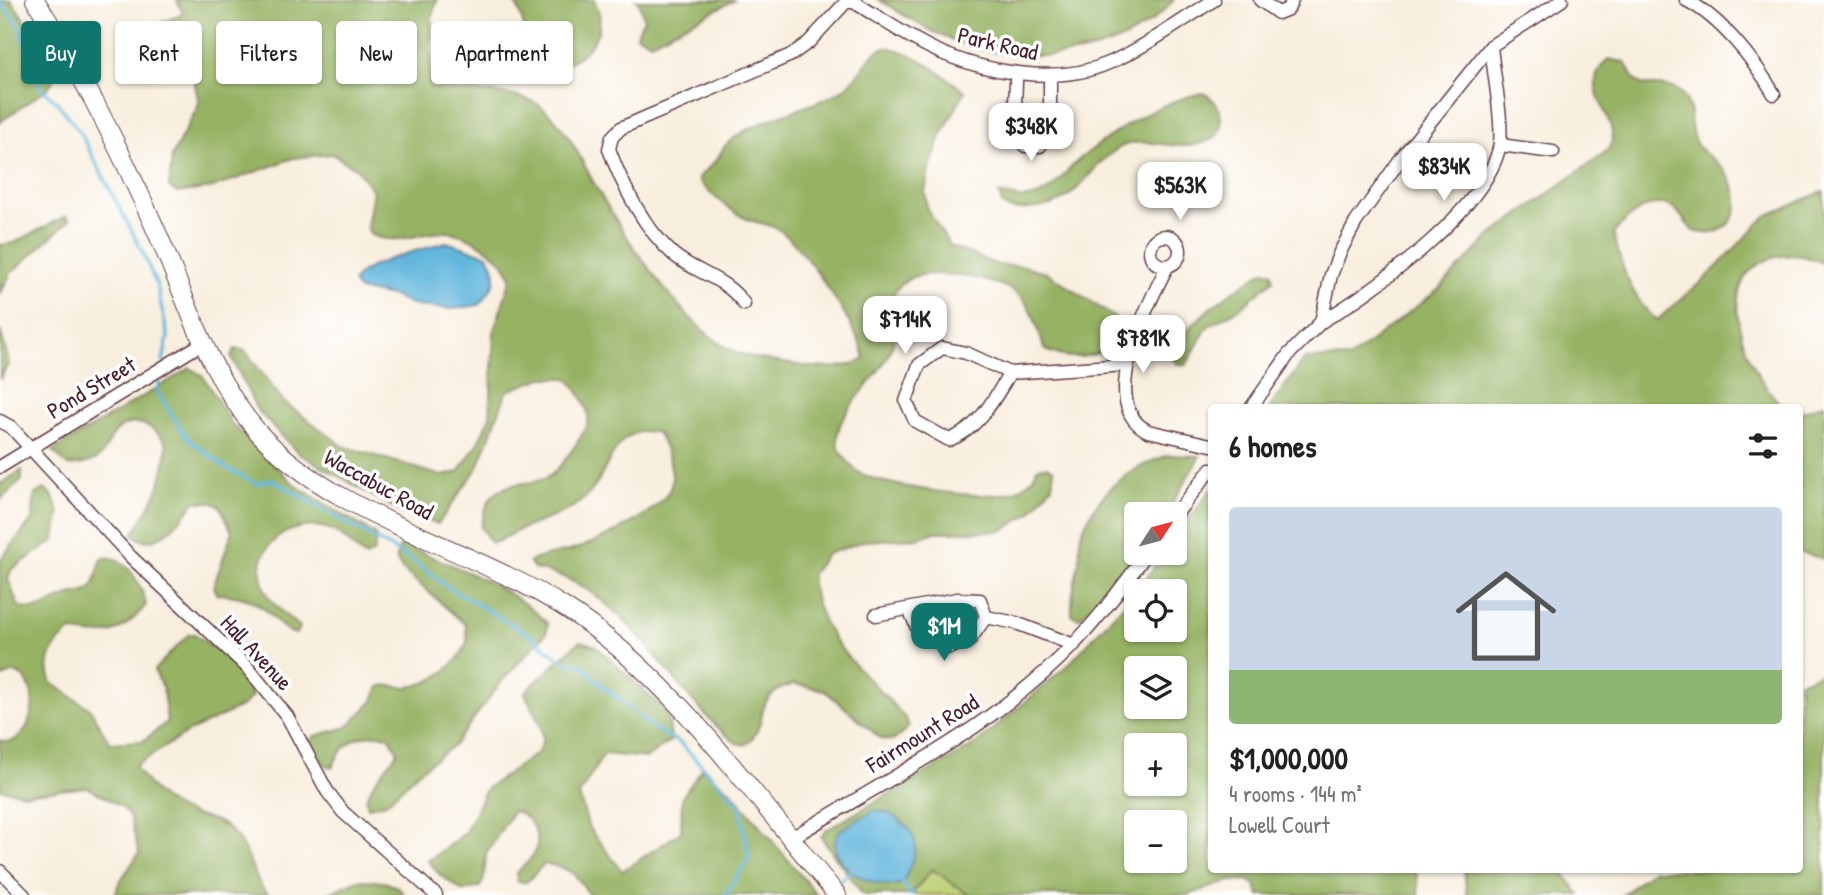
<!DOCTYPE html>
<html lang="en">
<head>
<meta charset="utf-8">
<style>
  body { margin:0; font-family:"Patrick Hand",sans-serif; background:#f2f2f2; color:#202124; height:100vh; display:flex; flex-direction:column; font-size:26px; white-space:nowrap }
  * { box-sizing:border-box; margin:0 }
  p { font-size:23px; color:#757577 }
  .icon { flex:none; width:38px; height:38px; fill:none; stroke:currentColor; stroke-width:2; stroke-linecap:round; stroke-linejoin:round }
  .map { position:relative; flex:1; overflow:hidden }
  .drawer { position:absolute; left:1208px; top:404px; width:595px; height:469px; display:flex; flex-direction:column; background:#fff; border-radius:7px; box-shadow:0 2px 5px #0004 }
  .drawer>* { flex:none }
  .guide { position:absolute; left:21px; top:21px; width:665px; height:63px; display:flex; gap:14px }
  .needle { width:46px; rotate:54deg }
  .buttons { position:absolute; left:1124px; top:502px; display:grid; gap:14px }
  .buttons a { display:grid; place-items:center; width:63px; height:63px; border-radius:7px; background:#fff; box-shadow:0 2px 5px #0004; font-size:35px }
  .price { position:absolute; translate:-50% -60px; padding:0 16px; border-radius:14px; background:#fff; color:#222; font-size:23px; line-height:46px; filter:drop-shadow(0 2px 4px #0008) }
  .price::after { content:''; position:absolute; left:50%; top:42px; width:21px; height:16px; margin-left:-10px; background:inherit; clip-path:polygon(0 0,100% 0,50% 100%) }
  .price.current { background:#0f766e; color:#fff }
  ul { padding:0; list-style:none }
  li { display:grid; align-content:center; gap:14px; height:371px; padding:0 21px }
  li+li { border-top:2px solid #e0e0e0 }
  li span { display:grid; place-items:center; height:217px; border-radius:7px; color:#555 }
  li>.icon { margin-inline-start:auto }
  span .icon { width:126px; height:126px; fill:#fffc; stroke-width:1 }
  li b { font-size:30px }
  h2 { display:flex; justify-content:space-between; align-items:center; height:84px; padding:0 21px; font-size:30px }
  .pill { padding:0 24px; border-radius:7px; background:#fff; box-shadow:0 2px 5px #0004; font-size:24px; line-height:63px }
  .pill.current { background:#0f766e; color:#fff }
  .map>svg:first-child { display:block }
  .green { fill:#bdcf72; stroke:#84774e; stroke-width:2 }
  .forest { fill:#96b264; stroke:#706848; stroke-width:2; fill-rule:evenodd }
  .water { fill:#5eb5db; stroke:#546a83; stroke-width:2 }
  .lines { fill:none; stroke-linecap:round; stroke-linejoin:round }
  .stream { stroke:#5eb5db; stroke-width:3.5 }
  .minor-casing { stroke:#643e46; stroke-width:15 }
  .secondary-casing { stroke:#643e46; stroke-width:20 }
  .minor { stroke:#fff; stroke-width:12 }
  .secondary { stroke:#fff; stroke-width:18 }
  .labels { text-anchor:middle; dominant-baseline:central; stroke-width:7; stroke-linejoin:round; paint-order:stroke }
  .street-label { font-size:23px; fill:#4a1f2b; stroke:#fff }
</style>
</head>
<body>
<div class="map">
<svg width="1824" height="895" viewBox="0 0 1824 895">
  <rect width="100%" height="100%" fill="#fff"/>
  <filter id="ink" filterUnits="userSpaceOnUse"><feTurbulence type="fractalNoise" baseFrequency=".0143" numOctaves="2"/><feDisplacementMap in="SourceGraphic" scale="14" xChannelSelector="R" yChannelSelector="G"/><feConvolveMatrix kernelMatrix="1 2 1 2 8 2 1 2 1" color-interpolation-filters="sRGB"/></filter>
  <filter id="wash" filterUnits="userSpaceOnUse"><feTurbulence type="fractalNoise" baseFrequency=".00686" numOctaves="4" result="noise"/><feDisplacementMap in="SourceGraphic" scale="28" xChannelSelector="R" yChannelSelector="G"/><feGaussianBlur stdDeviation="1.57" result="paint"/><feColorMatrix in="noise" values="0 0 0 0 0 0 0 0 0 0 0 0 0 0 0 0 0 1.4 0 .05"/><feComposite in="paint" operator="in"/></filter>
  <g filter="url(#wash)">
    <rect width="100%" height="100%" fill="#f8eedd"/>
    <path class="green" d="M932,869L969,895H911Z"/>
    <g class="forest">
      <path d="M0,0H11L56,66L57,75L48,88L0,122Z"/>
      <path d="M177,0H437L432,16L430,87C460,93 519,88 543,108C568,128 581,160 596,187C623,234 679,320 726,347C745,358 771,361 792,364C815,368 845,371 865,359C861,332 802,244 778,229C769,224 757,223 747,219C735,214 702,189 698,178C704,172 711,166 717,159C721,154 723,146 729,142C762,115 810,111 845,88C860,78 871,44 891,48C917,53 944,77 965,91L940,138L928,174L925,192L927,209L950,246L998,265L1024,266L1048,273L1115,318L1119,326L1105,350C1085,360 1063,359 1044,349C1039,331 1032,303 1015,292C995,278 930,268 908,279C897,285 891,299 886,310C889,318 894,328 894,336C892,374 826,413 839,448C843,457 854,471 864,475C888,487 986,501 1012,492C1024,488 1033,481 1037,468L1047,466L1054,470L1052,486L1030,513L1002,531L935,532L918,538L864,541L827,554L811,575C818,644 865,670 906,719L909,726C899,737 894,744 880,738L824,690L794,684C747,697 774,722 745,745L736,743C670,693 624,582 534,569L530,562C543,554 558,554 572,550C598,542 663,512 671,486C676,471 665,447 658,433C612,422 610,474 587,496C562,520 526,522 499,541L491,543L481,527C484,516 486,500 496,493C512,480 532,486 548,477C558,472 587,432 588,420C590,408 576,386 567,378H542L507,391L478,467L438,524L403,513L298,453L257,410L231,356L235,349L245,351L284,402L343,446L442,476L459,472L479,441L490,416L494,330L511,278C508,265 498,257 487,249C434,210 417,252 371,235L367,227L373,191L357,169L332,154L293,158L212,188L177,193L169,187L172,156L199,104L191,64L184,46L160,37L133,42V34L183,14Z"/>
      <path d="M513,0H594C614,36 577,69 541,68L535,62L519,10Z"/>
      <path d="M636,0H735L651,42L636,35L644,19L639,2Z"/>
      <path d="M879,0H1174C1117,65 1020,67 945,37C922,28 900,12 879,0Z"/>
      <path d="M1608,59L1624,62C1629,67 1630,75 1635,80C1646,91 1668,81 1681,93C1694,106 1688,124 1694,139C1698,151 1708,154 1716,162C1736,180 1749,214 1720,230C1711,235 1703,234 1694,231C1686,225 1683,217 1676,210C1655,193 1626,217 1614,233C1620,265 1632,300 1657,320L1708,276L1766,216L1824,191V264C1809,256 1794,253 1777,257C1705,273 1746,375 1785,408H1269L1305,359L1350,358L1439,289L1489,237L1608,150C1628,122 1572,91 1608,59Z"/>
      <path d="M1203,93C1220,101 1226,121 1217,136C1180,160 1149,131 1119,148C1083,169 1082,206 1029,209C1020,210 1012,211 1003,206L999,194C1007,195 1018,199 1026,198C1055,195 1062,173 1081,158C1116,130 1159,101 1203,93Z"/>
      <path d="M66,216L70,220L10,274L0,295V245L14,243Z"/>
      <path d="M1263,271L1272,272L1273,280L1239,309L1208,326L1186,365L1178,364L1171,357C1190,316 1227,296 1263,271Z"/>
      <path d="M0,330L9,362L0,380Z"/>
      <path d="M190,368L203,376L231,423L296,486L376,535L374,552L366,557C352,548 340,529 322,527C280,521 244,556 269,597C277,609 289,618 300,627L296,634C284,631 278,622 269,613C252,598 238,595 216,594L214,585L232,532L220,506L211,502H194C183,519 153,555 133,534C153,502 165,483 167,444C154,425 132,413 114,434C108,441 106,452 99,457C91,464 78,465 68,466L53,451Z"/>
      <path d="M1824,404V559L1799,552V413Z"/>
      <path d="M1169,455L1200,456L1166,514H1136L1137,553L1110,588L1079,618L1072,615C1071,595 1075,581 1079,562C1081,553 1078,544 1081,535C1096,493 1127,468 1169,455Z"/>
      <path d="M22,470V480L0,500V484Z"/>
      <path d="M44,489L52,495L59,513L55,540L11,570L8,579L18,605C35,615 47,604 64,597C72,593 82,595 90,589C98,582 97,568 102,559C124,551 143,586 146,605C124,632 107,640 71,631C54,643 42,662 52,683L90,709L110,743L143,741L167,722L163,689L154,670L189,634H195C217,652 247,668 252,696L243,706L188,732L135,766C150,789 166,806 192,814C208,820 218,818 231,831C250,849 253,883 269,895H115L119,883L139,853L130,817L122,807L87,787L25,794L0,789V740C29,753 48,685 15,672L0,678V560L32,520L35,494Z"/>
      <path d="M1211,489V870H1416L1419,895H1259L1255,884L1247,880L1230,881L1188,895H969L932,869L911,895H863L821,837L826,830L976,744L1068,665L1139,588L1164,553H1174V539ZM1136,592H1174V630H1136ZM1136,668H1174V707H1136ZM1136,746H1174V784H1136ZM1136,822H1174V861H1136Z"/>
      <path d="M401,544C452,566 509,584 548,624L546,633L501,682L454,745L418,772L386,803L368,807L366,799L373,784L398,752L389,736C360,732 343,741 332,768C321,764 316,754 311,743L314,736L347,727L372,702L379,687C389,683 396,688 406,687C430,686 459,665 467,642C468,637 466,630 466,625L401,568L396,558Z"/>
      <path d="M580,641L596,646L668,713L671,740L647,758L604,754L579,795L589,828L622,871L681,832L682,797L702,769L731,791L817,895H589C577,874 569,867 544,864L527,882H518L516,873C523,867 532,859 535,851C542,836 529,813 513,811L486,854L484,879L480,887L463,891L440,875L428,861L465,833L486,789L537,753C552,731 532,714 525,692Z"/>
      <path d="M1824,672V895H1623L1652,870H1799V682Z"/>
      <path d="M1464,870H1561L1580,895H1467Z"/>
      <path d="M358,880C374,881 395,880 405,895H325Z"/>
    </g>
    <g class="water">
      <path d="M446,242L488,255C501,278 495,286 479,305L453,309L416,306L393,296L358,290L353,282C361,263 425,249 446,242Z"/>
      <path d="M875,810C886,811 896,816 904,824C925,843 912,861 903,883C876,893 820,864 839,831Z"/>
    </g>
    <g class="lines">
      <g class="stream">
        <path d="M0,1L18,23L40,87L56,101L80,132L143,253L157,286L168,337L163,361"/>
        <path d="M161,372L157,391L187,438L226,468L257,484L271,479L412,560L448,587L532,636L553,654L569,663L582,664L597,681L657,731L679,742L740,805L749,858L725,895"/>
        <path d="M903,883L912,895"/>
        <path d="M835,885L851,871"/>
      </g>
    </g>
  </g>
  <g filter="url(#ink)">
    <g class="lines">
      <g class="minor-casing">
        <g id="minor">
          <path d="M1260,0L1278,13L1288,9L1292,0"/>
          <path d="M1686,0C1721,18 1754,60 1774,94"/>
          <path d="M1016,73C1017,98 1009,125 1025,146H1040L1050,130V76"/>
          <path d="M1500,145L1553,152"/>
          <circle cx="1165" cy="251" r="15"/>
          <path d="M1167,267C1148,304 1095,405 1148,431L1211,445"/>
          <path d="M744,304C726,278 698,274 674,255C645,230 622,185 609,149L612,137L621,128L791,55L809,42L846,2H854C880,18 906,36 933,49C982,72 1057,86 1109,63C1145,47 1180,22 1214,0"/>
          <path d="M1321,322C1374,291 1491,206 1500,143C1503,119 1493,72 1491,46"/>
          <path d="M942,348L966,353L1010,373C994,399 979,429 949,440L915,421L906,401L919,365Z"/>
          <path d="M1010,373L1126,365"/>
          <path d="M1251,408L1289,354L1321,322L1331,275L1340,252L1356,222L1402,157L1491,46L1562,0"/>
          <path d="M0,421L11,427L131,557L247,667L287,716L327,791L343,812L436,895"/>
          <path d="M0,467L203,343"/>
          <path d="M1174,517L1211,469"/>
          <path d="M909,609L918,630L950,647L969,641L986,617"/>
          <path d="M876,615L957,599L980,600L986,617L1016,623L1074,645"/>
          <path d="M790,839C887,779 995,727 1074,644C1101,616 1124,584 1147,553"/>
          <path d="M0,871L24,895"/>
        </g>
      </g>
      <g class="secondary-casing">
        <path id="secondary" d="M35,0C84,75 123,155 159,237C188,303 209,375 257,431C333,516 469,547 564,607C671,675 756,798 837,895"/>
      </g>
      <use href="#minor" class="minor"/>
      <use href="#secondary" class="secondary"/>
    </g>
  </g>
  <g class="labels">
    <g class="street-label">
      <text transform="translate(998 43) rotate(13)">Park Road</text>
      <text transform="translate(91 387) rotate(-31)">Pond Street</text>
      <text transform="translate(379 484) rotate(29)">Waccabuc Road</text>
      <text transform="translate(257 652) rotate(47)">Hall Avenue</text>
      <text transform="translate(922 733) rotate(-32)">Fairmount Road</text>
    </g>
  </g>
</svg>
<div class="buttons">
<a><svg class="needle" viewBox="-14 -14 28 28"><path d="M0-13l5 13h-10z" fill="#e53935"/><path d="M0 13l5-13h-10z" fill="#757577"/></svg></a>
<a><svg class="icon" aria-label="locate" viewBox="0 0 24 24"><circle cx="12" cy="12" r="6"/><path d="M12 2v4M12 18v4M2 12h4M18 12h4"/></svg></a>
<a><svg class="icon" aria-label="layers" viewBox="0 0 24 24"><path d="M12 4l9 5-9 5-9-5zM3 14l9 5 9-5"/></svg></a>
<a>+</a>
<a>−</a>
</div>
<b class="price" style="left:1031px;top:163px">$348K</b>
<b class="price" style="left:1444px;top:203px">$834K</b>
<b class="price" style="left:1180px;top:222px">$563K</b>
<b class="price" style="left:905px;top:356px">$714K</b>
<b class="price" style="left:1143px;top:375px">$781K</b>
<b class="price current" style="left:944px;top:663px">$1M</b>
<div class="guide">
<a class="pill current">Buy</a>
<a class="pill">Rent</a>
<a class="pill">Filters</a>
<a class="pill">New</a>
<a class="pill">Apartment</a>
</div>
<section class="drawer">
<h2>6 homes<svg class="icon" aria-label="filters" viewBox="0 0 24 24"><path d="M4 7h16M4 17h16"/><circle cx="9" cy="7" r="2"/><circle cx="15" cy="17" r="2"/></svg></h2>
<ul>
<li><span style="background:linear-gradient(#c9d6e8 75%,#8fb573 0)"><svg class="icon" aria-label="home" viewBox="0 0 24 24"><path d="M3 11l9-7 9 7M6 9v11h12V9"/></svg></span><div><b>$1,000,000</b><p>4 rooms · 144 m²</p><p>Lowell Court</p></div></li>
</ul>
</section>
</div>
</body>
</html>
